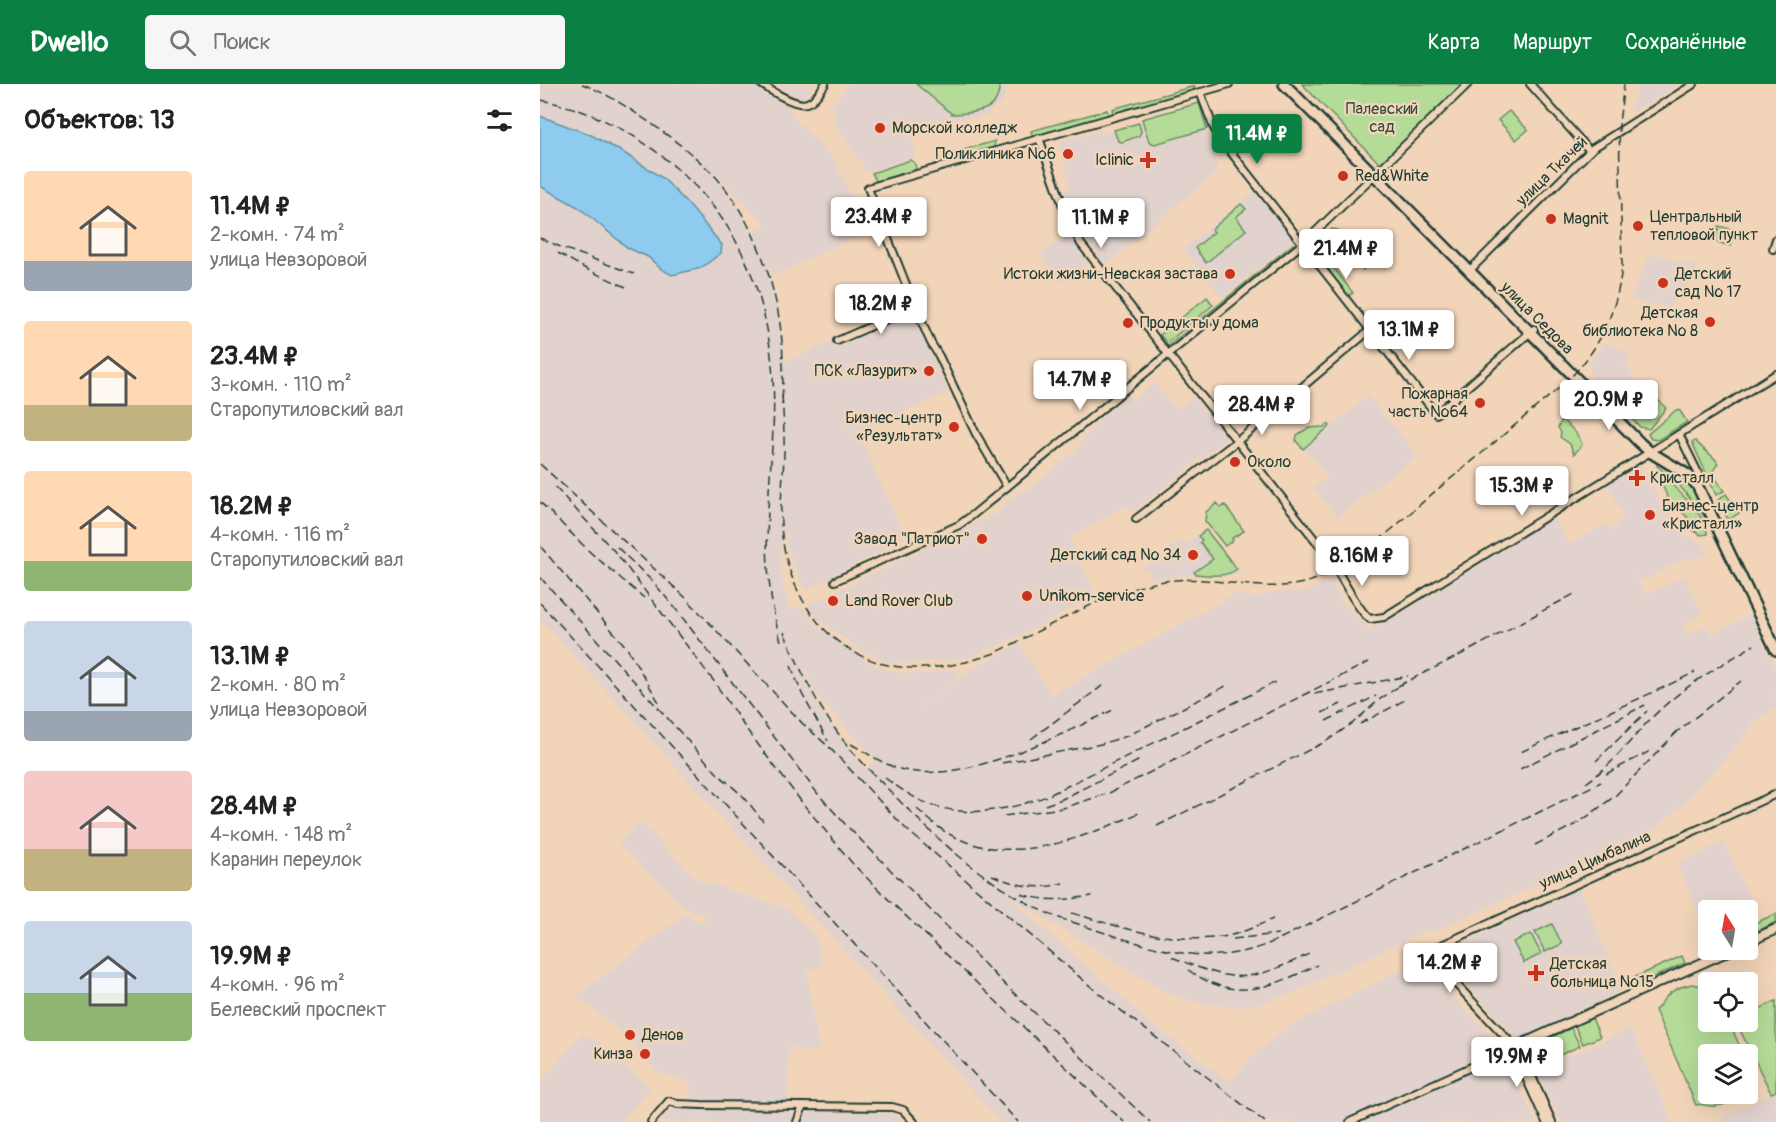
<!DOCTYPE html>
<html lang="ru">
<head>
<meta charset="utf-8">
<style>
  body { margin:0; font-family:Pangolin,sans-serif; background:#f6f6f6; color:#222; height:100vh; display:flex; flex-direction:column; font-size:22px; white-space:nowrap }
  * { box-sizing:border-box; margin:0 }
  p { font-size:20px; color:#767676 }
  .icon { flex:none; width:33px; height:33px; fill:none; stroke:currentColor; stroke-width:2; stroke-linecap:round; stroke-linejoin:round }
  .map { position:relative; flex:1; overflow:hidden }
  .sheet { display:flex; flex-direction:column; background:#fff; width:540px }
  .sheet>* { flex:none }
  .needle { width:39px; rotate:349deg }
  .controls { position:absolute; left:1158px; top:816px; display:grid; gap:12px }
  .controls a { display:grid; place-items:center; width:60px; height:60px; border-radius:6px; background:#fff; box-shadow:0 6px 24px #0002; font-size:30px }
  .price { position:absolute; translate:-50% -51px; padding:0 14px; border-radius:6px; background:#fff; color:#222; font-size:20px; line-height:39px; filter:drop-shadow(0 2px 3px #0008) }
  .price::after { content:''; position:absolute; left:50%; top:36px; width:18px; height:14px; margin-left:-9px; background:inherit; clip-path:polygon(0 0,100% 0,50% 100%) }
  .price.current { background:#0b8043; color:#fff }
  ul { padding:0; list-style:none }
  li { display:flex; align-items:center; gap:18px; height:150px; padding:0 24px }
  li span { display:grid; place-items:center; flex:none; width:168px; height:120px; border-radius:6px; color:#555 }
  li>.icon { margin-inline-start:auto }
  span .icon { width:72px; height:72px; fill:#fffc; stroke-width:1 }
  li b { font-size:26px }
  h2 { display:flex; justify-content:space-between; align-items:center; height:72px; padding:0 24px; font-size:26px }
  header { display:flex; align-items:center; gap:36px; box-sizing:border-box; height:84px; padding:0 30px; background:#0b8043; color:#fff }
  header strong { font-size:28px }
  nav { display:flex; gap:33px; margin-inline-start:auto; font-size:21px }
  .search { width:420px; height:54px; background:#f6f6f6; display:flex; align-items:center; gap:15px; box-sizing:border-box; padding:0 21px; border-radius:6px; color:#767676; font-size:22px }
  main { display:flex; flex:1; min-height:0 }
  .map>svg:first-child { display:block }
  .built { fill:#e1d2cd; fill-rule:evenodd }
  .green { fill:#b4dc98; stroke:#6a8c66; stroke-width:1.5 }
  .water { fill:#8ecbef; stroke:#6292a4; stroke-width:1.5 }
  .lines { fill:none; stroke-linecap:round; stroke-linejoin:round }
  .minor-casing { stroke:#1f3d34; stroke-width:10 }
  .tertiary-casing { stroke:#1f3d34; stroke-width:12 }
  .secondary-casing { stroke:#1f3d34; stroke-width:14 }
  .minor { stroke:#f2d5b9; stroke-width:6 }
  .tertiary { stroke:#f2d5b9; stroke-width:8 }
  .secondary { stroke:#f2d5b9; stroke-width:9 }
  .rail { stroke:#1f3d34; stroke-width:1.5; stroke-dasharray:9 4.5; stroke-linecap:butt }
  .poi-dot { fill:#c8321e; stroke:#f2d5b9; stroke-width:2 }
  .labels { text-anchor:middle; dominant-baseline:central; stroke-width:4.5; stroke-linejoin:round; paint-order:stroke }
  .park-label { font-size:16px; fill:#2e4d3e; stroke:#f2d5b9 }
  .poi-label { font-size:16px; fill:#1f3d34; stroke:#f2d5b9; text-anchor:start }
  .street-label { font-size:16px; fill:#1f3d34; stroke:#f2d5b9 }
</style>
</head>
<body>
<header>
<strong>Dwello</strong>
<div class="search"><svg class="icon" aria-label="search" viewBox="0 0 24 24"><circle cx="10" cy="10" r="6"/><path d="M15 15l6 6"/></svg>Поиск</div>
<nav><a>Карта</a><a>Маршрут</a><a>Сохранённые</a></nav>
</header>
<main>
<section class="sheet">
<h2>Объектов: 13<svg class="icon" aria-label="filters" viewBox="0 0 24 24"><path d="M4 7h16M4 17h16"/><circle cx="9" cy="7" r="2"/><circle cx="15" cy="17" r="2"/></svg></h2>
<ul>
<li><span style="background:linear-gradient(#ffd9b3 75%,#9aa5b1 0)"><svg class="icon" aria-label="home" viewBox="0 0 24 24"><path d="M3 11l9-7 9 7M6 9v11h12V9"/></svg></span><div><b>11.4M ₽</b><p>2-комн. · 74 m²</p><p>улица Невзоровой</p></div></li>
<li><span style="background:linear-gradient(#ffd9b3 70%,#c2b280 0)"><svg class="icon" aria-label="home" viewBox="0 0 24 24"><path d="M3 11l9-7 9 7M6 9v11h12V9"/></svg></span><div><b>23.4M ₽</b><p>3-комн. · 110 m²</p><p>Старопутиловский вал</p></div></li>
<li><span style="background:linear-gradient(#ffd9b3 75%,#8fb573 0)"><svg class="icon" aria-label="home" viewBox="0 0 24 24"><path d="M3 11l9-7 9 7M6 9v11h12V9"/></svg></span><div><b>18.2M ₽</b><p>4-комн. · 116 m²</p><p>Старопутиловский вал</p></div></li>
<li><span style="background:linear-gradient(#c9d6e8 75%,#9aa5b1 0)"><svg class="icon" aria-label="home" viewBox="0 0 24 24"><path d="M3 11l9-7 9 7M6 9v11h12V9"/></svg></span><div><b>13.1M ₽</b><p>2-комн. · 80 m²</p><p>улица Невзоровой</p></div></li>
<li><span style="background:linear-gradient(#f6c9c9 65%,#c2b280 0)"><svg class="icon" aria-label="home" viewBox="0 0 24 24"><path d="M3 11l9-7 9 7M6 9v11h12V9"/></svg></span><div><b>28.4M ₽</b><p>4-комн. · 148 m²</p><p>Каранин переулок</p></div></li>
<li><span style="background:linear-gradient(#c9d6e8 60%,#8fb573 0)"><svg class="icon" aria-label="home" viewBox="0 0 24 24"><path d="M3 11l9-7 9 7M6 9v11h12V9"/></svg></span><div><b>19.9M ₽</b><p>4-комн. · 96 m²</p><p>Белевский проспект</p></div></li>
</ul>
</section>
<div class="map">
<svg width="1236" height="1038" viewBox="0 0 1236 1038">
  <rect width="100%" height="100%" fill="#f2d5b9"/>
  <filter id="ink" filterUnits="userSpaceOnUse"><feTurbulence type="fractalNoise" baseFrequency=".0167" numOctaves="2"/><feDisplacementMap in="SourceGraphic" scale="12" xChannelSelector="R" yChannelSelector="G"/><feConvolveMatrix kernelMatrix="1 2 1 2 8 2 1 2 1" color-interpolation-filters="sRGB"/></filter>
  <g filter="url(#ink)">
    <g class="built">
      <path d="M0,0H214L246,18L256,36L294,75L328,147L235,191L226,176L240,228L245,277L296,256L299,260L371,227L408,308L318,348L365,454L265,507L248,467L242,446V432L241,493L250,526L262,522L278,544L334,581L360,589H384L416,585L419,592L381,623L429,586L480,559L511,611L699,508L712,514H717L729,508H765L791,496L804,521L830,545L867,526L1015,433L1029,460L1068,439L1073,448L1079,436L1084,433L1068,401L1101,381L1124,424L1146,450L1161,460L1167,472L1143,476L1100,498L1095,491L1106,511L1144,492L1163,529L1143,541L1149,551L1166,542L1172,550L1210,531L1236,586V625L1215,638L1190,670L1152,711L1118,743L1105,750L988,805L890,849L888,846L752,909L714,921L693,923L659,919L631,911L463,809L613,941L690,998L711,973L749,942L879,877L959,961L996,1038H461L0,535ZM181,95L226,141V142L214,148ZM265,583L276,611L335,675L326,687L272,610Z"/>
      <path d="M236,0H274L261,15Z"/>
      <path d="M309,0H468L463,18L453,24L445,33L409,35L371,48L376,73L327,88L293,37L296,35L292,28V21Z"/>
      <path d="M1098,0H1139L1094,27L1089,23L1094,17Z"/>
      <path d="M657,22L666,48L673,60L675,65L673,66L678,87L564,182L557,172L560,169L555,162L551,165L549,161L533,131L524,107L528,106L530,100L518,58L561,46L562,49L574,46Z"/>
      <path d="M714,108L754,157L682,214L643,165Z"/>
      <path d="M530,151L548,179L521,201L500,170Z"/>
      <path d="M1111,169L1160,183L1128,224L1119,221L1115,222L1090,215Z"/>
      <path d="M1065,258L1087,268L1091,272L1084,279L1093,289L1090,292L1098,300L1079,319L1048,288L1052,284L1048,280Z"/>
      <path d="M614,299L637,326L653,313L687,354L592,428L586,421L529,454L556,511L481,551L430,573L402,577L349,579L319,565L273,531L269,521L459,428L466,419L476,410L490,405L535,367L559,335L589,311L593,317Z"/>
      <path d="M828,312L878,371L797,433L774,404L788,393L764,364Z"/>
      <path d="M666,444L701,489L684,492L642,491L614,495L607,486L599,487L638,457L645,460Z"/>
      <path d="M99,737L156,795L247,824L277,853L282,883L267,886L279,966L255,967V962H249L248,1018L150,1017V997H144L116,987L83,949L36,912L147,829L163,841L165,836L166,832L148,826L78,760Z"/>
      <path d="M1184,758L1214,824L1207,826H1168V844L1166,845L1137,780Z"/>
      <path d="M1040,805L1083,906L978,956L897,870Z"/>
      <path d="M1091,944L1132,1038H1021L997,986Z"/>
      <path d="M45,950L49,955H56L111,1005L80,1038H0V999L39,953Z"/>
      <path d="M1236,1007V1038H1174Z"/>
      <path d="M131,1025L355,1029L364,1038H119Z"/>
    </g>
    <g class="green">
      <path d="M376,0H459C461,29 433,29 412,30Z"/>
      <path d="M762,0H924L840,80Z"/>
      <path d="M655,2L653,7L573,30L572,25Z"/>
      <path d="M659,19L667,45L615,60L609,58L602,35Z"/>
      <path d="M567,26L569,31L496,52L492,51L491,47Z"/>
      <path d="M969,27L988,46L976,56L958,36Z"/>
      <path d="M599,39L601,48L599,52L582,58L578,57L574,46Z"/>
      <path d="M455,57L454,63L416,74L414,72L413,69Z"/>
      <path d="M370,76L374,78L376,84L375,86L336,97L332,89Z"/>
      <path d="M701,120L706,125L696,133L706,146L666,179L655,164L674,148L672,145Z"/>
      <path d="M1179,142L1196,147L1191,162L1175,158Z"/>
      <path d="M792,145L798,146L786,157L781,167L813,209L808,212L772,165Z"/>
      <path d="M827,149L831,152L826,183L823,186L807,167Z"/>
      <path d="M753,160V163L633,262H628Z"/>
      <path d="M667,213L673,221L627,259L620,251Z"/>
      <path d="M1117,315L1126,324L1109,345L1100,343L1084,327L1085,323L1088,322L1098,331Z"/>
      <path d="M1136,326L1140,327L1147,338L1118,356L1111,355L1108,350Z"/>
      <path d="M1022,336C1030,342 1040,352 1042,361L1034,370L1030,360L1020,353L1021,349L1018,343Z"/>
      <path d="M788,340L790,342L763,365L756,357L757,351L768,344L784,343Z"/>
      <path d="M1156,357C1162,366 1173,370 1178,379L1172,389L1184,407L1176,411L1152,358Z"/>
      <path d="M1117,378L1150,399L1171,441L1140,402L1117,382Z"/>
      <path d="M1116,388C1130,398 1168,432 1167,450L1161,451L1151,445L1148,434L1128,414Z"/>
      <path d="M1186,410L1199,429L1190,435L1187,434L1178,416Z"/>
      <path d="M677,419L681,424L685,421L704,447L692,454L693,456L685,462L665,437L666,428Z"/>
      <path d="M666,446L697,485C686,494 668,491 656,490L654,488L673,475L660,458L662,456L658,452Z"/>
      <path d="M1236,830V838L1208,851V842Z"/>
      <path d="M1012,840L1022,860L1005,868L995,848Z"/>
      <path d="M991,850L1001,870L984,879L973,858Z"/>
      <path d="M1142,872L1145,879L1092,903L1089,896Z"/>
      <path d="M1152,900L1168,903V938H1189L1203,970H1168V1010H1203C1194,1018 1183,1023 1170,1022C1164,1022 1162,1019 1156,1021L1115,926C1120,923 1121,919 1125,914C1132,905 1142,902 1152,900Z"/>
      <path d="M1236,917V1007L1231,1009L1196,938H1208V930Z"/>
      <path d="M1052,934L1060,953L1043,960L1035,942Z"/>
      <path d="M1031,944L1040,962L1018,972L1010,954Z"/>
    </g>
    <path class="water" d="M0,32L51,51L84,69L124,95L149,121L182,161L181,169L161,184L132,191L121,185L108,173L88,164L38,123L0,102Z"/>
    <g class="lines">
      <g class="minor-casing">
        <g id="minor">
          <path d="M221,0C230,6 259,25 269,18C276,15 281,6 285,0"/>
          <path d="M990,0L1050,67"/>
          <path d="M660,8L673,42L679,53L896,330L994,245"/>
          <path d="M499,54L527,133L541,160L791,476C799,489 819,528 830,535L844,533L1236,290"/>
          <path d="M1233,165L1236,155"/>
          <path d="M929,187L1053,64L1154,0"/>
          <path d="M297,257L375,223"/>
          <path d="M1139,350L1160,393"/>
          <path d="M467,403L436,350L399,272L391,259L375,223L328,104L689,0"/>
          <path d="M596,435L705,351L830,246"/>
          <path d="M295,497L419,441L434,430L767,156L928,0"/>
          <path d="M111,1038L129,1017L138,1020L161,1021L352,1023L363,1026L374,1038"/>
          <path d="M257,1038L263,1022"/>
          <path d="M810,1038L975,963"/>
          <path d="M1006,1038L976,972L975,963L886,868L1236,710"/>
        </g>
      </g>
      <g class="tertiary-casing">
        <g id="tertiary">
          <path d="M1208,858L1236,845"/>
          <path d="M1011,1038L981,970L975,963L1191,866"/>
        </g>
      </g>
      <g class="secondary-casing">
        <path id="secondary" d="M744,0L1100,359L1110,368L1148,391L1157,401L1236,566"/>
      </g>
      <use href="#minor" class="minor"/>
      <use href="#tertiary" class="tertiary"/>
      <use href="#secondary" class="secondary"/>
      <g class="rail">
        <path d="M42,0C67,9 88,24 109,38C132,54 154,71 173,90C210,129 235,195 241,248C244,272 243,297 242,321"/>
        <path d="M0,16C56,26 105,54 146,93C217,160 238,251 233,346C229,419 219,485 241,557"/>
        <path d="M0,154L23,164L94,190"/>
        <path d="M18,169L46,185L86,203"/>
        <path d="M242,312C244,339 245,364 243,390C242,407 240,424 241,441C246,516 294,582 374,584C402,585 429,578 455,569C507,544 578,500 635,496C683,492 724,512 774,496C816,483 864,433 898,405C929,380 959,355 989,329C1008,313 1030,297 1045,277C1067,249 1079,215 1082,181L1079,39L1084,0"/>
        <path d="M0,380L146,514L263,640L289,663L366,745L556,907L725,1038"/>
        <path d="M15,403L76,469L173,596L204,642L264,721L313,780L352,819L584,1038"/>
        <path d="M0,418L51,469L104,514"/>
        <path d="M0,462L87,564L120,620"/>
        <path d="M77,463L114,499L135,524L278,710L305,740L461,897L610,1038"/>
        <path d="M0,493L177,689L204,713L223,737"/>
        <path d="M0,519L478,1038"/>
        <path d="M244,548C258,581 274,615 295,645C312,669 333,690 353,710C401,760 452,805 516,833C566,848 628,874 679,871C698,870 716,865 733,858L1061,698"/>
        <path d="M251,582L262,610L288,657"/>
        <path d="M858,602L930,566L1036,509"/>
        <path d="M774,610L868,592"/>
        <path d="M782,629L801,620"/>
        <path d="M786,637L836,612"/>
        <path d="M820,640L865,616"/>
        <path d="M1133,651L1201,597"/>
        <path d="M491,655L566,599"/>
        <path d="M311,660C327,669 346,682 364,686C425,700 518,652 573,626"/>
        <path d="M981,668C1038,640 1098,617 1155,588"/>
        <path d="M1056,677L1107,627"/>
        <path d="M462,679L561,660L587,652L686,602"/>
        <path d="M980,685L1105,621"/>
        <path d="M1066,690L1114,665"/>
        <path d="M345,694C361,705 378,718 398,723C434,733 472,725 507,712L738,597"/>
        <path d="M1046,699C1077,678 1095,648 1122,624C1149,599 1183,580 1214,561"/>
        <path d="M505,721L522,715L602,675"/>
        <path d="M377,725C389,735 401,747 415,753C475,782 543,754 599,729"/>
        <path d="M464,732L523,724L569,709L829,578"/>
        <path d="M617,742L785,658L813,639L839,616L865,598"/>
        <path d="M995,761L1040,738L1075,712L1139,646"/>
        <path d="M452,791C475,801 498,807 523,799"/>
        <path d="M481,810C506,818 527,816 552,812"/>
        <path d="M532,829C580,843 630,860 681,853C699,851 716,842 733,835"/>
        <path d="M693,855L738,850"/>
        <path d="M632,873C697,900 708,899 771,869"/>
        <path d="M648,886C696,919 729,904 777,881"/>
      </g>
    </g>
  </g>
  <g class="poi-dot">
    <circle cx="340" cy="44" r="6"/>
    <circle cx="528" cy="70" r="6"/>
    <path d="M605 67h6v6h6v6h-6v6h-6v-6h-6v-6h6z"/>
    <circle cx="803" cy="92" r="6"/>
    <circle cx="1011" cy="135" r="6"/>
    <circle cx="1098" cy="142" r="6"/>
    <circle cx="690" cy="190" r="6"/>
    <circle cx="1123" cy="199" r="6"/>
    <circle cx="1170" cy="238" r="6"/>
    <circle cx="588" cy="239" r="6"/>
    <circle cx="389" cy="287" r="6"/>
    <circle cx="940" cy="319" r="6"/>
    <circle cx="414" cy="343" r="6"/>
    <circle cx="695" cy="378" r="6"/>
    <path d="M1094 385h6v6h6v6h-6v6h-6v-6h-6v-6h6z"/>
    <circle cx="1110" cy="431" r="6"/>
    <circle cx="442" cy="455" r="6"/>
    <circle cx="653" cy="471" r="6"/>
    <circle cx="487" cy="512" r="6"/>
    <circle cx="293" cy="517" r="6"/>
    <path d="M993 880h6v6h6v6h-6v6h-6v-6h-6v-6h6z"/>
    <circle cx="90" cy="951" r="6"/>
    <circle cx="105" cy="970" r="6"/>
  </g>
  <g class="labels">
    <g class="park-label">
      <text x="842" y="25">Палевский<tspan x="842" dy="18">сад</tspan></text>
    </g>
    <g class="poi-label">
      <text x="352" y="44">Морской колледж</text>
      <text x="516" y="70" text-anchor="end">Поликлиника №6</text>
      <text x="594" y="76" text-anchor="end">Iclinic</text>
      <text x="815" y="92">Red&amp;White</text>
      <text x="1110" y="133">Центральный<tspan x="1110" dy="18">тепловой пункт</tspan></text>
      <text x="1023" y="135">Magnit</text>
      <text x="678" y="190" text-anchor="end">Истоки жизни-Невская застава</text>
      <text x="1135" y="190">Детский<tspan x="1135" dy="18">сад № 17</tspan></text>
      <text x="1158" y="229" text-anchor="end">Детская<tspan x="1158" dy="18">библиотека № 8</tspan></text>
      <text x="600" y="239">Продукты у дома</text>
      <text x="377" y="287" text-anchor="end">ПСК «Лазурит»</text>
      <text x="928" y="310" text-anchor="end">Пожарная<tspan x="928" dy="18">часть №64</tspan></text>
      <text x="402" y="334" text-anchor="end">Бизнес-центр<tspan x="402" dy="18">«Результат»</tspan></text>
      <text x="707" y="378">Около</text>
      <text x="1110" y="394">Кристалл</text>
      <text x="1122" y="422">Бизнес-центр<tspan x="1122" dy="18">«Кристалл»</tspan></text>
      <text x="430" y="455" text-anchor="end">Завод "Патриот"</text>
      <text x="641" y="471" text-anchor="end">Детский сад № 34</text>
      <text x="499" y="512">Unikom-service</text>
      <text x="305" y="517">Land Rover Club</text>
      <text x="1010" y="880">Детская<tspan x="1010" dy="18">больница №15</tspan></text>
      <text x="102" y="951">Денов</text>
      <text x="93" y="970" text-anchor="end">Кинза</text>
    </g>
    <g class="street-label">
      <text transform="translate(1012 87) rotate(-44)">улица Ткачей</text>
      <text transform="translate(997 234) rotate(45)">улица Седова</text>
      <text transform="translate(1055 776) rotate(-24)">улица Цимбалина</text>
    </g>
  </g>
</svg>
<div class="controls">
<a><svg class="needle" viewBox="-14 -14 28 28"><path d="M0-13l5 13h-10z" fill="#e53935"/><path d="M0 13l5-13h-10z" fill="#767676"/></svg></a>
<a><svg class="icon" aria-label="locate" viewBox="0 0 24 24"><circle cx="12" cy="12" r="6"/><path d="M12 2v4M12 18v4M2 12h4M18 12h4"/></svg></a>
<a><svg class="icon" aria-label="layers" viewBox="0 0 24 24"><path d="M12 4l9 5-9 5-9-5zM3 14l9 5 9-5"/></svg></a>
</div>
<b class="price current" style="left:717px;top:81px">11.4M ₽</b>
<b class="price" style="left:339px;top:164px">23.4M ₽</b>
<b class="price" style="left:561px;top:165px">11.1M ₽</b>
<b class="price" style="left:806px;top:196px">21.4M ₽</b>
<b class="price" style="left:341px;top:251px">18.2M ₽</b>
<b class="price" style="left:869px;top:277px">13.1M ₽</b>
<b class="price" style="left:540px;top:327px">14.7M ₽</b>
<b class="price" style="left:1069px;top:347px">20.9M ₽</b>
<b class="price" style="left:722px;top:352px">28.4M ₽</b>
<b class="price" style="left:982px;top:433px">15.3M ₽</b>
<b class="price" style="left:822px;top:503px">8.16M ₽</b>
<b class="price" style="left:910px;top:910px">14.2M ₽</b>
<b class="price" style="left:977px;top:1004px">19.9M ₽</b>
</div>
</main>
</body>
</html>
